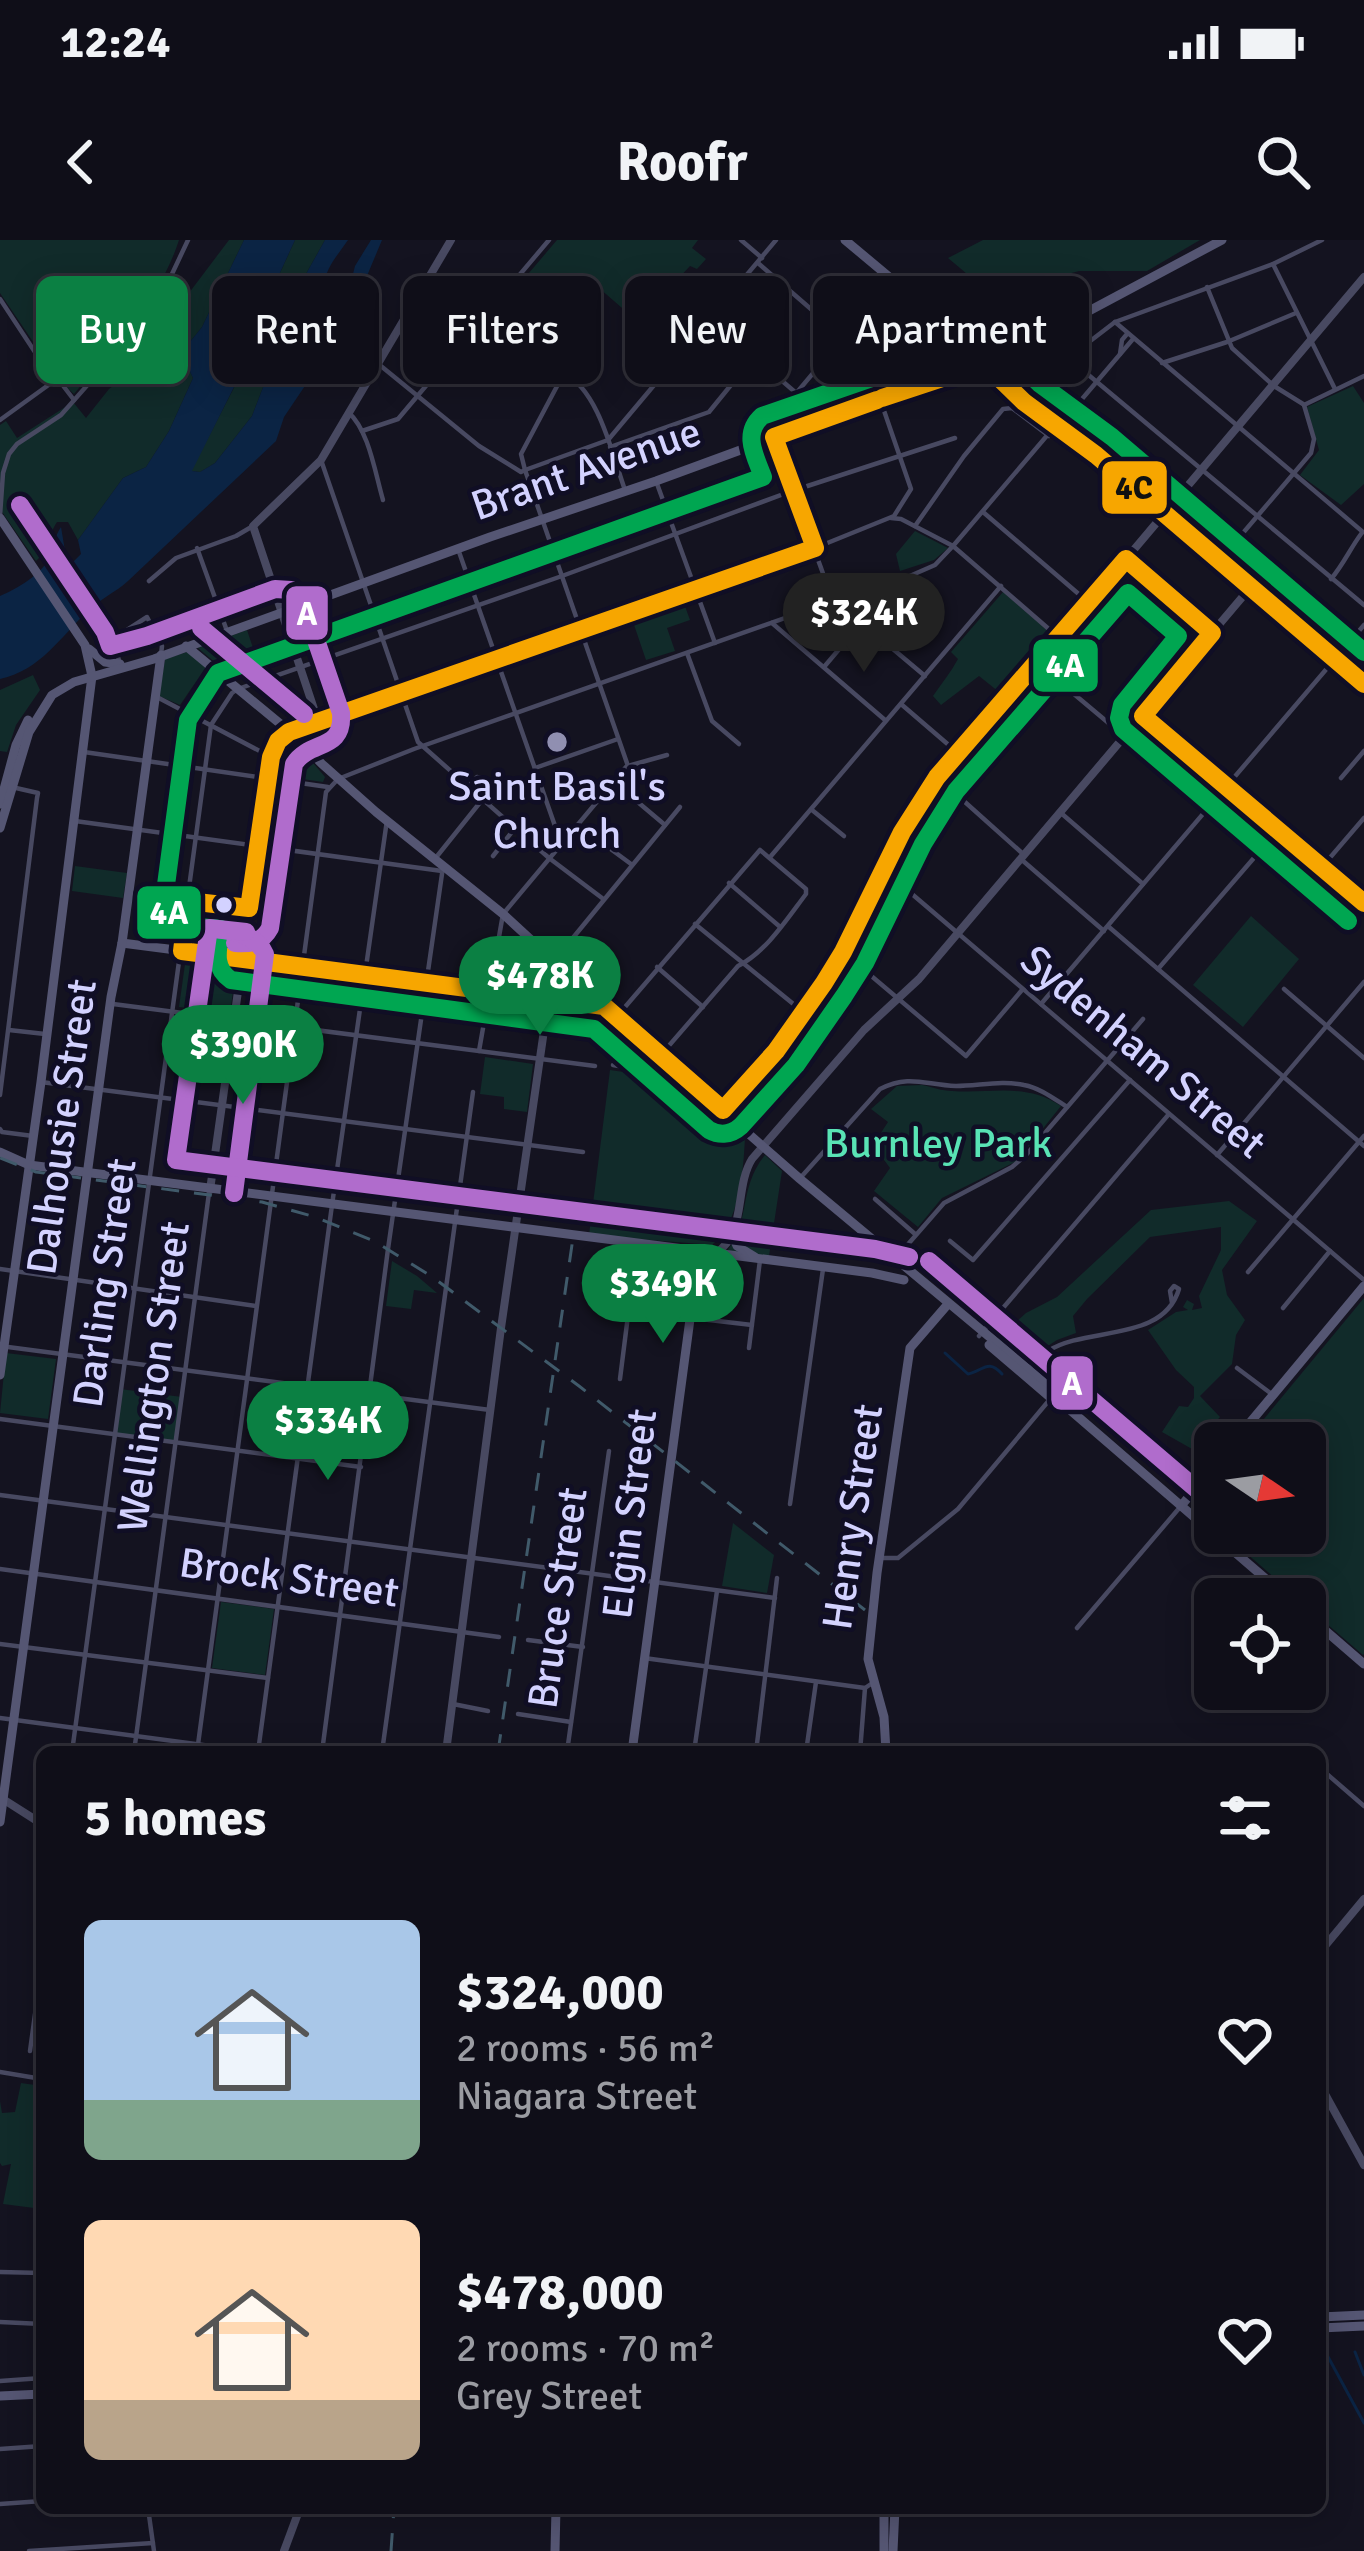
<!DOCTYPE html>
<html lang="en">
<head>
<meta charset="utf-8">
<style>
  body { margin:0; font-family:Signika,sans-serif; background:#1d1c25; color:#f1f3f6; height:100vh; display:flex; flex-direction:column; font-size:45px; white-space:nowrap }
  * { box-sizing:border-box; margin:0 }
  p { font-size:39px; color:#9b9ca2 }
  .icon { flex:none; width:66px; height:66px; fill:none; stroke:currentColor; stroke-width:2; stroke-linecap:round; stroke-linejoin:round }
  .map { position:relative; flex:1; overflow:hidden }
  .side { position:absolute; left:36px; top:1506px; width:1290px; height:768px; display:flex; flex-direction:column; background:#0f0e18; border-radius:18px; box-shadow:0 6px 30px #0003,0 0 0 3px #2f2e37 }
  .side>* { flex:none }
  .hud { position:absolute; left:36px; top:36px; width:1293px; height:108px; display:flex; gap:24px }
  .needle { width:78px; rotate:103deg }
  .fabs { position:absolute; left:1194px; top:1182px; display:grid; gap:24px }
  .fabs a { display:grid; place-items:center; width:132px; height:132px; border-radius:18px; background:#0f0e18; box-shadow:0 6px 30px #0003,0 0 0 3px #2f2e37; font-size:60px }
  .price { position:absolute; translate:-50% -102px; padding:0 27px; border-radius:42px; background:#0b8043; color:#fff; font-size:39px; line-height:78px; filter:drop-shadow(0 3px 6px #0008) }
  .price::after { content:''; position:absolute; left:50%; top:72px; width:36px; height:27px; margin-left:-18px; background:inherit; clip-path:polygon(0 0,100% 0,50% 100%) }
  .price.active { background:#222; color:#fff }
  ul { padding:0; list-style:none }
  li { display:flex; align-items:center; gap:36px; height:300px; padding:0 48px }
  li span { display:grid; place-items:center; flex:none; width:336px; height:240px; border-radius:18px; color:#555 }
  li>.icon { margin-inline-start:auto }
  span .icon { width:144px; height:144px; fill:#fffc; stroke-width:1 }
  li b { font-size:51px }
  h2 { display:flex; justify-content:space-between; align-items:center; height:144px; padding:0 48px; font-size:51px }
  .tag { padding:0 42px; border-radius:18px; background:#0f0e18; box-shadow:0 6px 30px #0003,0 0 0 3px #2f2e37; font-size:42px; line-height:108px }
  .tag.active { background:#0b8043; color:#fff }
  .status { display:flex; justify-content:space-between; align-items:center; height:84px; padding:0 60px; background:#0f0e18; direction:ltr }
  .status svg { height:33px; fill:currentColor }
  header { display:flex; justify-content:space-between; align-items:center; height:156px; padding:0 48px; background:#0f0e18; font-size:54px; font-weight:700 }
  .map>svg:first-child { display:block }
  .green { fill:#112b2a }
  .water { fill:#0b2444 }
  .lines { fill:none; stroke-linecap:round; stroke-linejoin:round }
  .stream { stroke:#0b2444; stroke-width:3 }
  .minor { stroke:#484961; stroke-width:4.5 }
  .tertiary { stroke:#484961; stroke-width:8 }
  .secondary { stroke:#555673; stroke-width:9 }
  .rail { stroke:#405a6a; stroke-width:3; stroke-dasharray:18 15; stroke-linecap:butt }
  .bus-1-casing { stroke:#100e25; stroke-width:27 }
  .bus-2-casing { stroke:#100e25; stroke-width:27 }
  .bus-3-casing { stroke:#100e25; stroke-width:27 }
  .bus-1 { stroke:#f7a600; stroke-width:18 }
  .bus-2 { stroke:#00a651; stroke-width:18 }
  .bus-3 { stroke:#b06ccc; stroke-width:18 }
  .poi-dot { fill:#908fb1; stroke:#100e25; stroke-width:4.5 }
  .bus-dot { fill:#d3d2ff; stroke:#100e25; stroke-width:4.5 }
  .labels { text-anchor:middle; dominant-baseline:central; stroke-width:9; stroke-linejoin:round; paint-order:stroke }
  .street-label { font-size:42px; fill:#d3d2ff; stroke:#100e25 }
  .poi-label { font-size:42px; fill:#d3d2ff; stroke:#100e25 }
  .park-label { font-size:42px; fill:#59e3b5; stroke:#100e25 }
  .line-badge { stroke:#100e25; stroke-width:4.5 }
  .badge-label { font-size:33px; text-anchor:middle; font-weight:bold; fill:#fff }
  .pale-badge-label { font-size:33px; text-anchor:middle; font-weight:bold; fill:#111 }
</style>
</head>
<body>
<div class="status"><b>12:24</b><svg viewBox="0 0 49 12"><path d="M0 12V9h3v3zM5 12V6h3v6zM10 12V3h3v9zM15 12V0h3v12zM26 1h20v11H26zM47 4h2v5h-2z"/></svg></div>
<header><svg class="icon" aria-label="back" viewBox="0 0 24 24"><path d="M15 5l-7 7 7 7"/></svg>Roofr<svg class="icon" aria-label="search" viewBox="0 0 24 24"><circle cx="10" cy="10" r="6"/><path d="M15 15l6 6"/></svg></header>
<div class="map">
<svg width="1364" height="2311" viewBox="0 0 1364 2311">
  <rect width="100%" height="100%" fill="#141320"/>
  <g class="green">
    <path d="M0,0H179C160,60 113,106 74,154L59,140L0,53Z"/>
    <path d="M229,0H244L202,87L181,113L193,138L169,191L146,227L123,238L78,300L68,282H57C47,297 51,308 36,321L0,269V185L6,181L17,198L73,162L86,178L109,149L125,137L155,123L169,110L189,53Z"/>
    <path d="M295,0H325L306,34L296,85L277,111L252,176L215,223L200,232L191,231L239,138L263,70Z"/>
    <path d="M557,0H698L692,8L706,19L697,29L690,26L673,44L681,52L637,81L591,41L552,85L529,68L546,46L529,33Z"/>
    <path d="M983,0H1200L1147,31H1079L1042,41L1014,44L973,39L948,18Z"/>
    <path d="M1353,146L1364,163V244L1341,265L1300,235L1319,210L1307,167Z"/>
    <path d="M915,291L948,308L934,320L900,331L896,314Z"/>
    <path d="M1003,352L1052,394L1004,456L979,436L941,465L933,456C942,443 951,432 958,419L951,412Z"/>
    <path d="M682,358L690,380L667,388L675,411L646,420L631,376Z"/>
    <path d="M247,390L254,411L217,424L198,408Z"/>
    <path d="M187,412L206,427L180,465L159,456L165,419Z"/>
    <path d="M33,435L40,450L16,485L7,512L0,511V450Z"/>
    <path d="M291,497L325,537L323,542L274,535L270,528L281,502Z"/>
    <path d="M75,626L127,633L123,658L72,651Z"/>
    <path d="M1251,676L1299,719L1243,787L1193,745Z"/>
    <path d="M186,717L237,724L230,773L179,767Z"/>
    <path d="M485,817L533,824L527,872L504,869V857L480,854Z"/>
    <path d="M610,830L685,841L745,898C743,933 740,981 712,1005L589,995Z"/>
    <path d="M922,845C932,847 942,851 952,851C992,854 1025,842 1061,866L1017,921L942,958L918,987L874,951L890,928L873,905L888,882L871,869L897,846Z"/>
    <path d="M765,915L782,931L769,1016L727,1011C751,981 738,948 765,915Z"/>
    <path d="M1229,961L1257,981L1222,1030L1227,1055L1245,1080L1236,1095L1232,1124L1200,1156L1220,1177L1192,1209L1162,1192L1179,1166L1188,1167L1194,1158V1147L1176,1130L1148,1090L1176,1072L1188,1070L1183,1067L1187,1060L1194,1064L1192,1070L1202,1068L1199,1056L1221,1010V987L1150,997L1087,1059L1073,1076L1076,1093L1057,1100L1026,1120L998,1098L1026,1073L1057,1057L1151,970Z"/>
    <path d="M392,1021L417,1036L437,1053L414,1050L411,1069L386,1066Z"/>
    <path d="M1364,1058V1414L1363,1415L1305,1365V1359H1299L1223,1293H1305V1203H1244Z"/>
    <path d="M6,1113L56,1119L48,1179L0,1173Z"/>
    <path d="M120,1149L182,1157L177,1202L114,1194Z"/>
    <path d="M733,1283L774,1315L767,1353L722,1346Z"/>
    <path d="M221,1362L274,1369L265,1435L212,1428Z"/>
    <path d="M21,1843L42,1846V1969L3,1964L11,1924L2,1926L0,1923V1861L2,1873L15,1872Z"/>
  </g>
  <path class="water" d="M244,0H295L263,70L239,137L192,231L200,232L215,223L252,176L277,111L296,85L306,34L325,0H348C336,18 319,34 326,57L341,59L349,50L355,26L371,0H382L364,43L319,125L284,177L276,201L128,341C116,352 100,359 89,370C60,397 41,430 0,439V356C17,349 42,334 50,317C55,306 54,297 61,287L67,323L70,325L81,314L78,300L123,238L146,227L169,191L193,138L181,113L202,87Z"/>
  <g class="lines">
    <g class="stream">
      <path d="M945,1113L968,1134C983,1131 988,1118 1002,1134"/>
      <path d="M1320,2102L1364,2183"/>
      <path d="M1355,2112L1364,2135"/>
    </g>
    <g class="minor">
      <path d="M741,0L762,18"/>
      <path d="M758,23L843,97"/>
      <path d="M1273,24L1335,149"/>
      <path d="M1207,47L1232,108L1274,146L1303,164"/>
      <path d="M0,59L54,141L0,180"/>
      <path d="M408,73L455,111"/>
      <path d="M710,79L795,152"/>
      <path d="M1115,82L1363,292"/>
      <path d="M459,106L493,136"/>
      <path d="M1120,114L1122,100L1127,94"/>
      <path d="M1067,117L1364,365"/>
      <path d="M376,122L479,206L521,232L525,230"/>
      <path d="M1162,123L1227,102L1296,73"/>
      <path d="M54,141L61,143L74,160"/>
      <path d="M1078,164L1046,135L1115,82L1273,24L1322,0"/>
      <path d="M1304,165L1364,136"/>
      <path d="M348,172C369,190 375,233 383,260"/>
      <path d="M1065,179L1133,99"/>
      <path d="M362,191L398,179L549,0"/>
      <path d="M757,200L892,39"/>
      <path d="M610,207L709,172L753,118"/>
      <path d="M321,220L418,502L549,618L602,658"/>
      <path d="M525,230L608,200L776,0"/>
      <path d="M656,241L715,403"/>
      <path d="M625,250C612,214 599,151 564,133L521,214L525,230L628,526"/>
      <path d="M983,272L1088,362"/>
      <path d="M0,276L3,233L9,214L17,204L61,175L136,90L164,51L188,0"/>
      <path d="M891,278L901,279L953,306L1058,397"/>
      <path d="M915,286L964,216L1003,169L1012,168L1049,196"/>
      <path d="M197,308L227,391"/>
      <path d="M458,309L561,603"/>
      <path d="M1126,319L1212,393"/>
      <path d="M1220,320L1311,213L1314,199L1304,165"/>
      <path d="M1331,339C1343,325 1350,309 1361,294"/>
      <path d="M149,341L176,318L236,296L253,286"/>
      <path d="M772,383L885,480"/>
      <path d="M862,383L925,436"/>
      <path d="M687,413L712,481L739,504"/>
      <path d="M1037,423L1124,496"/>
      <path d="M120,424L113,399L147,377L162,406L161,415"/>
      <path d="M824,427L896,342L935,325L953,306L1056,185"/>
      <path d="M155,456L271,517"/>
      <path d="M901,464L958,513"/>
      <path d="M318,481L815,308L894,276L911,249L880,159V149L937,77"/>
      <path d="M84,512L328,547"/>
      <path d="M628,526L667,515"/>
      <path d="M535,528L618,499"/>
      <path d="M937,537L1022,613"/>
      <path d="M1341,538L1364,511"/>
      <path d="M614,542L665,585"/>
      <path d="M468,547L477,537C486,539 494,545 497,554L489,564"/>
      <path d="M812,570L844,596"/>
      <path d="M1061,573L1143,644"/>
      <path d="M75,581L442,631"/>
      <path d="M578,585L631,624"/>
      <path d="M493,616L515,588"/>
      <path d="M771,616L1001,346"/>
      <path d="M434,620L482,560"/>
      <path d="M1022,620L1104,691"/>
      <path d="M1322,627L1364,578"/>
      <path d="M885,631L1364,1040"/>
      <path d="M729,643L779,686"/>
      <path d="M695,684L802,771"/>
      <path d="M1109,687L1364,906"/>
      <path d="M843,712L966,816L1022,750"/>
      <path d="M554,721L680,567"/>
      <path d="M657,727L703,767"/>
      <path d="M1158,729L1278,590"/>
      <path d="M1284,749L1364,818"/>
      <path d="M113,764L595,826"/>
      <path d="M1041,764L1364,385"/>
      <path d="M9,790L45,794"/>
      <path d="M479,811L503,674L626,527"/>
      <path d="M613,825L647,831L738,726C766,712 787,679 806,654V649L760,610L625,767"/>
      <path d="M41,842L583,912"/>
      <path d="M0,855L37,558L38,553L16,548"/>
      <path d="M0,889L2,892L33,896"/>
      <path d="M1217,915L1364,742"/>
      <path d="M802,936L880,849C910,834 925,845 956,846C978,846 1002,840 1024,845C1040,848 1053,858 1067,867"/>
      <path d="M875,959L915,994"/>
      <path d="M950,1001L973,1020L1130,840"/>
      <path d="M896,1018L944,963L1012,927L1026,915L1143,779"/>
      <path d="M0,1029L256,1066"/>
      <path d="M1248,1032L1364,896"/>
      <path d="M593,1037L632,1042"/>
      <path d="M1283,1068L1330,1011"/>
      <path d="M602,1071L628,1074"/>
      <path d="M692,1078L752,1085"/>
      <path d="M979,1096L1169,874"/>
      <path d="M8,1107L490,1170"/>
      <path d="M749,1108L760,1020"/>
      <path d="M1237,1128L1273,1155"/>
      <path d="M1027,1130C1034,1124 1041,1116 1048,1111C1087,1086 1163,1103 1179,1049L1174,1046L1170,1051L1172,1063"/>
      <path d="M620,1139L637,1004"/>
      <path d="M0,1179L361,1227"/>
      <path d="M0,1255L775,1358"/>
      <path d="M790,1264L823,1029"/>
      <path d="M881,1318H898L958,1269L1051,1158"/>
      <path d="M0,1329L499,1397"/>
      <path d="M1077,1388L1181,1266"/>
      <path d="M528,1400L583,1407"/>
      <path d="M0,1404L268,1438"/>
      <path d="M644,1418L865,1448L874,1442"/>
      <path d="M453,1464L488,1471"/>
      <path d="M518,1474L571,1482"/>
      <path d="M0,1478L256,1512"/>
      <path d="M72,1512L211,485L232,453L238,449L562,336L789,252L955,198"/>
      <path d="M134,1512L209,953"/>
      <path d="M197,1512L326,552L338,539L414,509L833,361L771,190L772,182"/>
      <path d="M258,1512L332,965L387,580"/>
      <path d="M322,1512L388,1009L443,627"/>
      <path d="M382,1512L473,852"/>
      <path d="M567,1512L609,1211"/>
      <path d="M694,1512L717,1351"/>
      <path d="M756,1512L777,1338"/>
      <path d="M806,1512L816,1442"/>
      <path d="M860,1512L865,1448"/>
      <path d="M1320,1528L1364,1566"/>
      <path d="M30,1811L42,1723"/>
      <path d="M0,1832L42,1839"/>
      <path d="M0,2032L42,2033"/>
      <path d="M0,2082L42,2084"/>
      <path d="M0,2141L42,2138"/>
      <path d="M0,2209L42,2206"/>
      <path d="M0,2264L42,2261"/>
      <path d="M148,2268L154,2311"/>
      <path d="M29,2311L153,2303"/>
    </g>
    <g class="tertiary">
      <path d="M1143,476L1364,663"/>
      <path d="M723,870L776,811L824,743L843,712L902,592L937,537L1126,319L1364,37"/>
      <path d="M210,950L271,517C283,491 293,490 318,481L253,286L321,220L451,0"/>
      <path d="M716,1013C747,993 734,948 752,919L864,790L919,739L1250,348"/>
      <path d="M446,1512L501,1088L554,721"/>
      <path d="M1,1558L42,1584"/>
      <path d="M1320,1712L1364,1659"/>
      <path d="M1320,1845L1364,1925"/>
      <path d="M284,2311L300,2268"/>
    </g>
    <g class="secondary">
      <path d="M845,0L937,77L1024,162L1096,215L1364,444"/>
      <path d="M0,278L85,405L92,436L41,842L0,1135"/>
      <path d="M186,406L295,496L322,524L376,572L503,674L604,767"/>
      <path d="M89,409L105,422L120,424"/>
      <path d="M0,564L16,505L28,480"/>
      <path d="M0,588L29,492L52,455L74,442L154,419L490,297L656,241L877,160L960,133L1010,113L1222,0"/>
      <path d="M122,703L604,766"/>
      <path d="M619,780L800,939L1058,1154L1069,1169"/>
      <path d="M0,912L29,925L872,1033L904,1040"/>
      <path d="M732,993L737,1006L755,1017"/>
      <path d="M989,1105L1051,1158L1069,1169L1289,1359"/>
      <path d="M1233,1203L1364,1046"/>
      <path d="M1181,1266L1215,1225"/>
      <path d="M1305,1373L1364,1424"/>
      <path d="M632,1512L699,1012"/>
      <path d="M886,1512L884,1477L868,1419L877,1333L910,1108L948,1064"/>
      <path d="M0,1582L111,757L122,703L161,415"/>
      <path d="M1320,2077L1364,2075"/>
      <path d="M1320,2088L1364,2086"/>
      <path d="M0,2156L42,2154"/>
      <path d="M555,2311L556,2268"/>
      <path d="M884,2311V2268"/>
      <path d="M893,2311L895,2268"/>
    </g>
    <g class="rail">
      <path d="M0,918L36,932L262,962L315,977L374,1001L431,1036L579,1146L865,1370"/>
      <path d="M498,1512L574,991"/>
      <path d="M391,2311L394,2268"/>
    </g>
    <g class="bus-1-casing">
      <g id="bus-1">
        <path d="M882,158L985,124L1024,162L1096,215L1364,444"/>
        <path d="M877,160L774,197L815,308L289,492L278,501L271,517L249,668L188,661L182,711L604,766L723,870L776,811L824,743L843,712L902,592L937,537L1126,319L1212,393L1143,476L1364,663"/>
      </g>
    </g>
    <g class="bus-2-casing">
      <path id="bus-2" d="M1348,681L1123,489L1119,478L1122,465L1178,396L1128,353L956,551L923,604L865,723L844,756L796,825L741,886C731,895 720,896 709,890L594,789L231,740C212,727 218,709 221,689C197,686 169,689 164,660L188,480L218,433L763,237C755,215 742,194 762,176L979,101L989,100L1000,105L1040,144L1112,197L1364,412"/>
    </g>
    <g class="bus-3-casing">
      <g id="bus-3">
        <path d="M20,265L105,392L110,406L147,396L275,349L291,350L303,362L341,473C344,512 310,499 294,524L270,688C262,703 250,704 235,703"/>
        <path d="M201,388L304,474"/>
        <path d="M185,687C211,690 253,686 265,714L234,953"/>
        <path d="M246,692L209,688L176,920L875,1009L909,1017"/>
        <path d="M929,1021L1215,1265"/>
      </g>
    </g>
    <use href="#bus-1" class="bus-1"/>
    <use href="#bus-2" class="bus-2"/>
    <use href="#bus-3" class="bus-3"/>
  </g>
  <circle class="poi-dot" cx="557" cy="502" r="12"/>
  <circle class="bus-dot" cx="224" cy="665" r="10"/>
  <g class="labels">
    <g class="street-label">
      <text transform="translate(586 229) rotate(-19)">Brant Avenue</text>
      <text transform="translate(1143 812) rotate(40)">Sydenham Street</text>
      <text transform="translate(62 887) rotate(-82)">Dalhousie Street</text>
      <text transform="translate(105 1043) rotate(-82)">Darling Street</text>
      <text transform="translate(154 1137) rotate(-82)">Wellington Street</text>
      <text transform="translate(630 1274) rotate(-83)">Elgin Street</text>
      <text transform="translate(853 1277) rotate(-82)">Henry Street</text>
      <text transform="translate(289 1338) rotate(8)">Brock Street</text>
      <text transform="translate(558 1358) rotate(-82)">Bruce Street</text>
    </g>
    <g class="poi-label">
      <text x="557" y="546">Saint Basil's<tspan x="557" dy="48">Church</tspan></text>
    </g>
    <g class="park-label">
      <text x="938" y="903">Burnley Park</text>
    </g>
  </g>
  <g class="line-badge">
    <rect x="1100" y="219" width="69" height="57" rx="12" fill="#f7a600"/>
    <rect x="284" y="344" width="46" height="58" rx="12" fill="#b06ccc"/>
    <rect x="1031" y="397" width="69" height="57" rx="12" fill="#00a651"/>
    <rect x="135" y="644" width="68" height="57" rx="12" fill="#00a651"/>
    <rect x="1049" y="1114" width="46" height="58" rx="12" fill="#b06ccc"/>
  </g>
  <g class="badge-label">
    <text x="307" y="385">A</text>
    <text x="1065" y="437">4A</text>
    <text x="169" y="684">4A</text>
    <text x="1072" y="1155">A</text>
  </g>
  <g class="pale-badge-label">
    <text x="1134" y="259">4C</text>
  </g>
</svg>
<div class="fabs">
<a><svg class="needle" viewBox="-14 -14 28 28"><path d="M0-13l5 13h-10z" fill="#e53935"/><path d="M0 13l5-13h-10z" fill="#9b9ca2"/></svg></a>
<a><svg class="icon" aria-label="locate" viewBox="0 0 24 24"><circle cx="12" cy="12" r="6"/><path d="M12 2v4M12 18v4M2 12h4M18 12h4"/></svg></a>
</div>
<b class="price active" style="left:864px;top:435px">$324K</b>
<b class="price" style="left:540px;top:798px">$478K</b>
<b class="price" style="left:243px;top:867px">$390K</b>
<b class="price" style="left:663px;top:1106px">$349K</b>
<b class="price" style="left:328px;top:1243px">$334K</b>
<div class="hud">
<a class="tag active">Buy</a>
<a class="tag">Rent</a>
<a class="tag">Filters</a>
<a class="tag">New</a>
<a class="tag">Apartment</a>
</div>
<section class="side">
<h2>5 homes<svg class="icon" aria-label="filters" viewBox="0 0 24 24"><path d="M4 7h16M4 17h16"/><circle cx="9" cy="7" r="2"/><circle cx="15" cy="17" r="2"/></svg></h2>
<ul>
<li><span style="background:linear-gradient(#a9c7e8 75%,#7fa58c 0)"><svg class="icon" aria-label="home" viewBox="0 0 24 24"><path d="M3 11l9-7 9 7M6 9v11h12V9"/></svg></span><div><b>$324,000</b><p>2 rooms · 56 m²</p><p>Niagara Street</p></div><svg class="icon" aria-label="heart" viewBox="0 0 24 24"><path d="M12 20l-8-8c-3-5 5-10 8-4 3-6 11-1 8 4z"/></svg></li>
<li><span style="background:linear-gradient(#ffd9b3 75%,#b9a48a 0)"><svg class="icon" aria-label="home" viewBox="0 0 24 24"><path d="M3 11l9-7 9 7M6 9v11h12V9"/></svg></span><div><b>$478,000</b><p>2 rooms · 70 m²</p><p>Grey Street</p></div><svg class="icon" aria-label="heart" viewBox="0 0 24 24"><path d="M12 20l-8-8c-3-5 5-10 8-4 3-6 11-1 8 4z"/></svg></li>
</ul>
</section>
</div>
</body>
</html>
